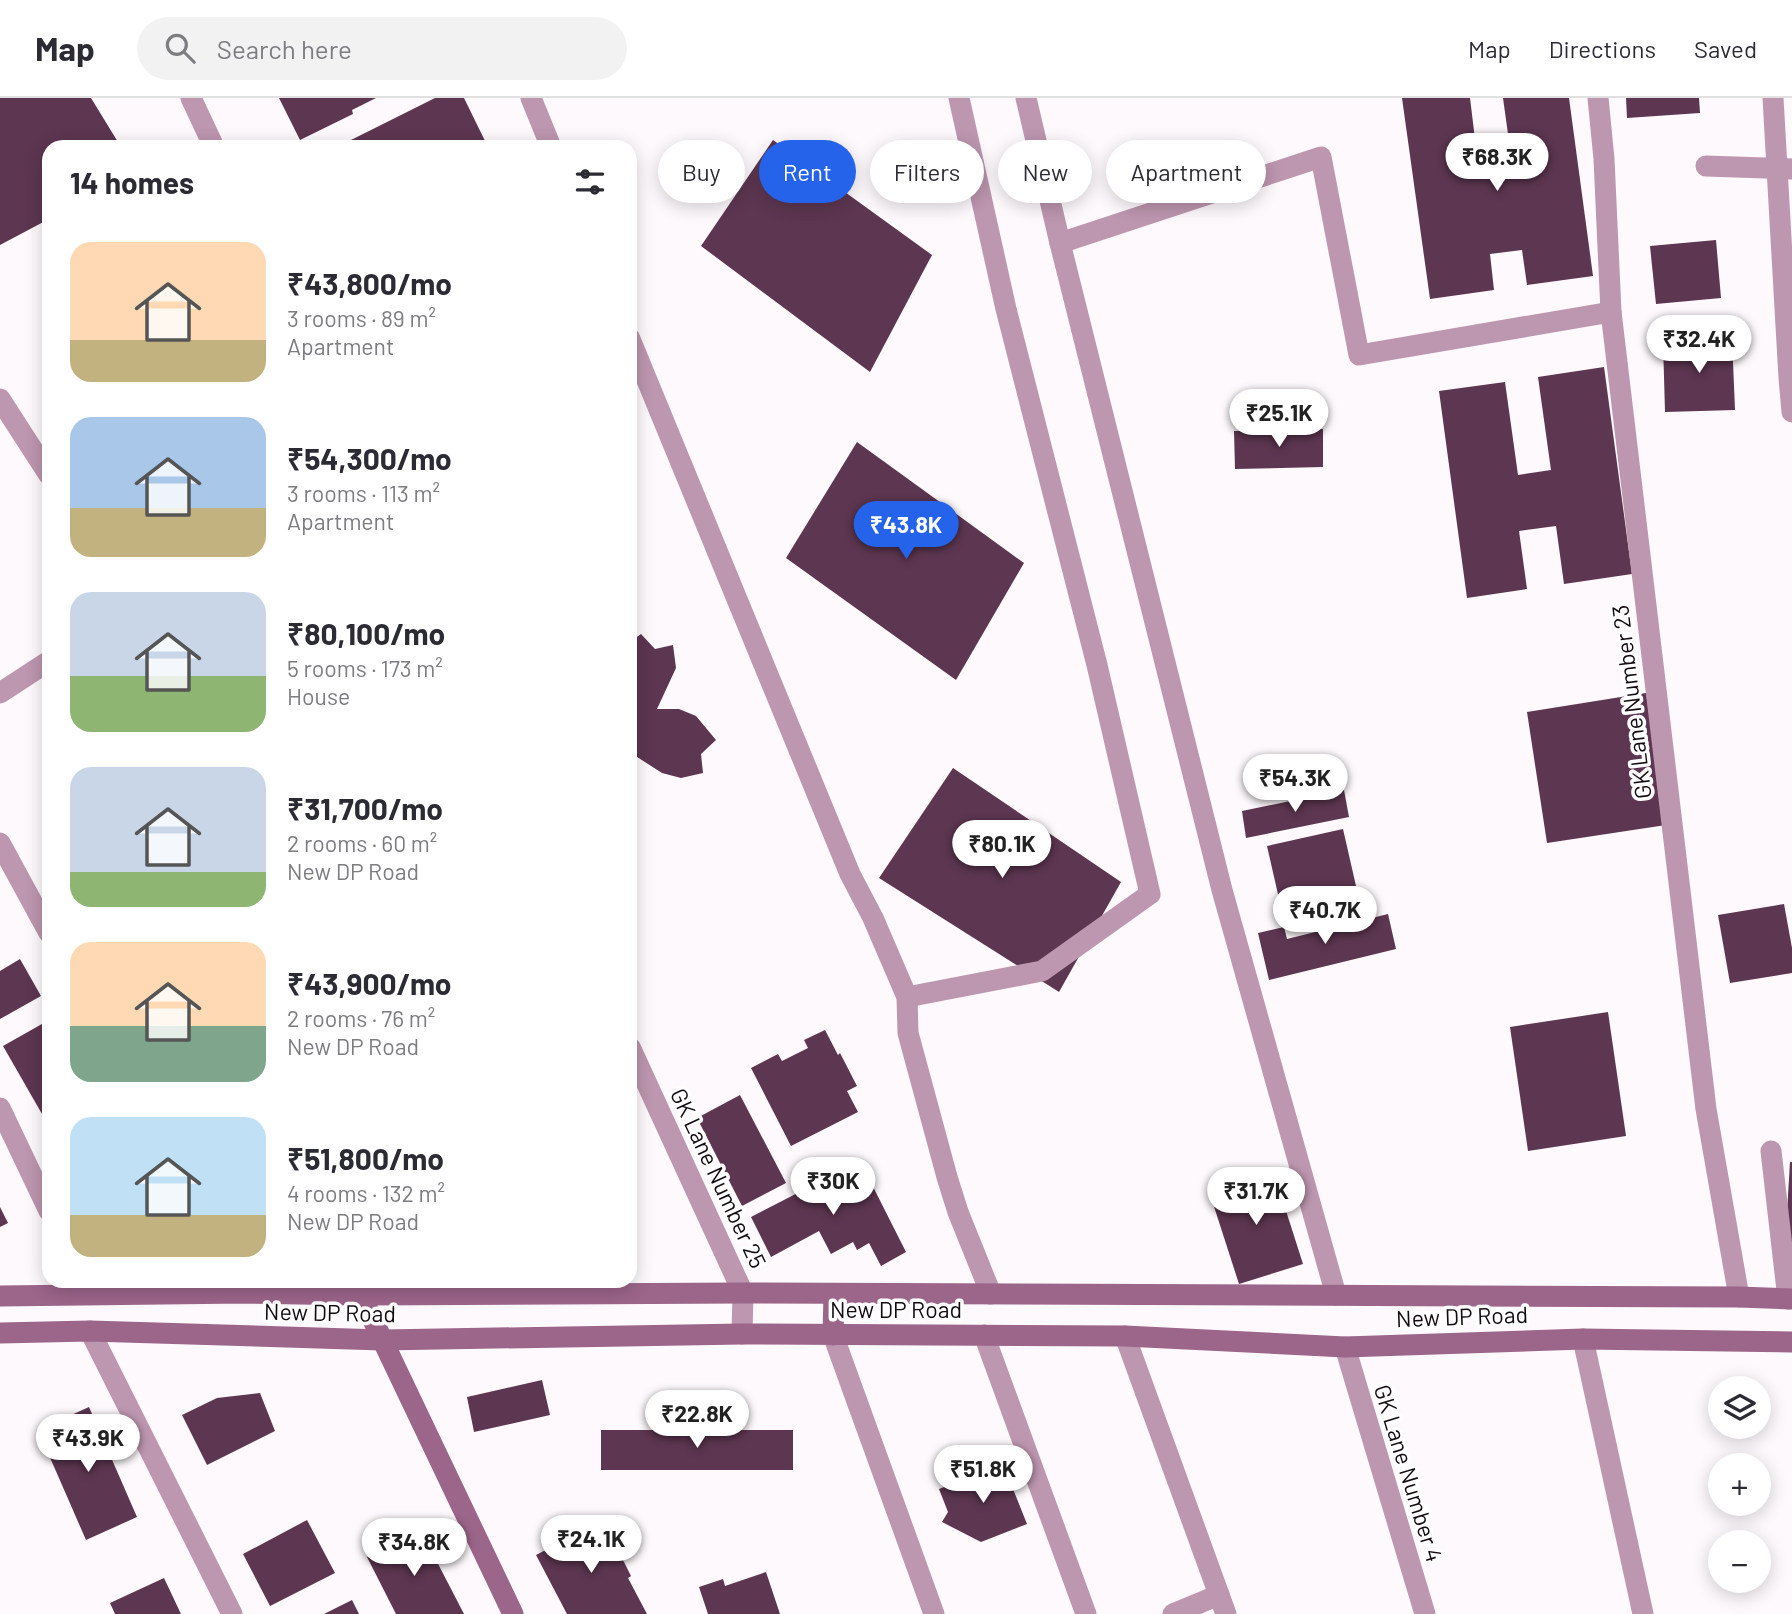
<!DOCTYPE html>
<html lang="en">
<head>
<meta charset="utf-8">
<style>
  body { margin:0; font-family:Barlow,sans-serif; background:#f2f2f3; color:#2b2b33; height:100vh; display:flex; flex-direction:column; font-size:26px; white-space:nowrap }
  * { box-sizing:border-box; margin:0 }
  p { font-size:23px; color:#7c7c81 }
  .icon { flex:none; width:38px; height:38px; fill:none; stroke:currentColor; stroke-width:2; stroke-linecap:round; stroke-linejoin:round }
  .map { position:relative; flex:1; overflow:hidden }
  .drawer { position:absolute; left:42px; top:42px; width:595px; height:1148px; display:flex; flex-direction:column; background:#fff; border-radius:21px; box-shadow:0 4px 18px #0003 }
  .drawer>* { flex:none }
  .hud { position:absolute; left:658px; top:42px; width:665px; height:63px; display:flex; gap:14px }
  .controls { position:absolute; left:1708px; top:1278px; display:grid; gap:14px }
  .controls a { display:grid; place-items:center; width:63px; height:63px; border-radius:50%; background:#fff; box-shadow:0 4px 18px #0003; font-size:35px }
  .price { position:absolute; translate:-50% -60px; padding:0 16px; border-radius:24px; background:#fff; color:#222; font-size:23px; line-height:46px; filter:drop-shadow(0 2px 4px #0008) }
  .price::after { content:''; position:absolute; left:50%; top:42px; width:21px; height:16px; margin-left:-10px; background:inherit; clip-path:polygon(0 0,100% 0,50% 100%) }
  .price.selected { background:#2563eb; color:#fff }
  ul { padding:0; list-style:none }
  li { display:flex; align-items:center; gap:21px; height:175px; padding:0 28px }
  li span { display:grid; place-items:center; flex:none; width:196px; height:140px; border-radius:21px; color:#555 }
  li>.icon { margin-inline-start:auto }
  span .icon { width:84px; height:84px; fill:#fffc; stroke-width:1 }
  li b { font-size:30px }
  h2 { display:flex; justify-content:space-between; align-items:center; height:84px; padding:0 28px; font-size:30px }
  .chip { padding:0 24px; border-radius:32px; background:#fff; box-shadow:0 4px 18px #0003; font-size:24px; line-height:63px }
  .chip.selected { background:#2563eb; color:#fff }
  header { display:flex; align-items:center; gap:42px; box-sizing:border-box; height:98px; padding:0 35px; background:#fff; border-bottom:2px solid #e1e1e2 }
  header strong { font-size:33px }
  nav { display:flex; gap:38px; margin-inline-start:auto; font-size:24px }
  .search { width:490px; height:63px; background:#f2f2f3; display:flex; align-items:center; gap:18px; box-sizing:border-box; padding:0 24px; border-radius:38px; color:#7c7c81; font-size:26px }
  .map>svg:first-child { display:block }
  .building { fill:#5d3651 }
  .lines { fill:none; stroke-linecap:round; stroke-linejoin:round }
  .lane { stroke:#bd96af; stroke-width:21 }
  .street { stroke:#bd96af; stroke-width:21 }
  .secondary { stroke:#9c658a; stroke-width:21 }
  .labels { text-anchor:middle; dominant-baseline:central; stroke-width:7; stroke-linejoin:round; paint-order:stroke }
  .street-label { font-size:23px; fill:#130b10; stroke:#fff }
</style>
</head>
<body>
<header>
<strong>Map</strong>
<div class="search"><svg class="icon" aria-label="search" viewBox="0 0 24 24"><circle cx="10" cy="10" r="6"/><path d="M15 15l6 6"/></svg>Search here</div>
<nav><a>Map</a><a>Directions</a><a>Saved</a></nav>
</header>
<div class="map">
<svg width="1792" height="1516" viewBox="0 0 1792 1516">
  <rect width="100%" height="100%" fill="#fef9fc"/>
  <g class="building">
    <path d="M0,0H91L121,49H49V121L0,147Z"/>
    <path d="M279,0H376L352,12L353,16L300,42Z"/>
    <path d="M435,0H464L488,49H337Z"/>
    <path d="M1402,0H1470L1475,41L1508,36L1503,0H1569L1593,178L1527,187L1522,152L1490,156L1494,192L1430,201Z"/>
    <path d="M1626,0H1699L1700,15L1627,20Z"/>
    <path d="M773,42L932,157L870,274L701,148Z"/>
    <path d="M1716,142L1721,200L1656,206L1650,148Z"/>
    <path d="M1732,240L1735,312L1665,314L1663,243Z"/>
    <path d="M1604,269L1632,476L1564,486L1556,428L1519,433L1527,491L1467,500L1439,293L1505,284L1518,377L1551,372L1538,279Z"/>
    <path d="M1323,331V369L1235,371L1234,333Z"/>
    <path d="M857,344L1024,465L956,582L786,460Z"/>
    <path d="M641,536L655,551L673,547L676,570L657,611H679L696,618L716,642L701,656L703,675L681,680L662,675L634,657L635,673L630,685V544Z"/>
    <path d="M1646,595L1666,727L1547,745L1527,614Z"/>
    <path d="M953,670L1121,784L1059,894L879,780Z"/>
    <path d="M1344,692L1349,719L1246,740L1242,713Z"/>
    <path d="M1343,731L1356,788L1280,805L1267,748Z"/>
    <path d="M1784,806L1792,850V875L1730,885L1718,817Z"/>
    <path d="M1388,816L1396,851L1269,882L1258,835L1284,829L1287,841Z"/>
    <path d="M20,861L41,898L0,921V873Z"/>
    <path d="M1608,914L1626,1038L1528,1053L1510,929Z"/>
    <path d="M49,922V1011L42,1016L3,948Z"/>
    <path d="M825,932L838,957L840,955L857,988L847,993L858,1014L791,1048L751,970L778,956L782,963L808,950L804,942Z"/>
    <path d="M740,997L786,1085L742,1108L697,1020Z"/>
    <path d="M860,1063L906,1154L881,1168L869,1145L857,1152L853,1144L831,1156L819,1133L771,1159L751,1119Z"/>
    <path d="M1790,1064H1792V1149L1785,1148Z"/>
    <path d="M1273,1072L1303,1166L1239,1186L1209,1093Z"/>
    <path d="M0,1109L8,1125L0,1129Z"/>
    <path d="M542,1282L550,1317L474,1334L467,1299Z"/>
    <path d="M260,1295L275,1333L207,1367L182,1317L217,1300Z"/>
    <path d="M89,1309L137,1419L86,1442L38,1332Z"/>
    <rect x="601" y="1332" width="192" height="40"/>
    <path d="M1003,1366L1027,1426L981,1444L942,1424L948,1414L939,1391Z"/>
    <path d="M307,1422L335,1475L270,1508L243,1456Z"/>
    <path d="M603,1422L631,1478L628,1480L647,1516H567L536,1457Z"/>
    <path d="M420,1431L464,1516H396L367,1459Z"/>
    <path d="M766,1474L780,1516H708L699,1489L723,1481L725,1488Z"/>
    <path d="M164,1480L181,1516H115L110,1505Z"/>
    <path d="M352,1502L359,1516H324Z"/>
  </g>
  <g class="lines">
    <g class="lane">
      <path d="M531,0L551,49"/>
      <path d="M1026,0L1060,145L1222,792L1336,1197"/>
      <path d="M1598,0L1604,61L1611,214L1706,1011L1739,1199"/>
      <path d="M1773,0L1789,280L1792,314"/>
      <path d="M1706,68L1792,71"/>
      <path d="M1060,145L1321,59L1359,257L1611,214"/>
      <path d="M630,241L850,776L873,820L907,899L908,935L947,1079L958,1114L991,1196"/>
      <path d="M0,301L49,377"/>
      <path d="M0,595L49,563"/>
      <path d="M0,745L49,835"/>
      <path d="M907,899L1042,873L1150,796L1097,567L1006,211L959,0"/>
      <path d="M1771,1053L1788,1201"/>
      <path d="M984,1237L1086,1516"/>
      <path d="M1125,1238L1226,1516"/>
      <path d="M1583,1241L1643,1516"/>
      <path d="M1173,1516L1219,1497"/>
    </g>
    <g class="street">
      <path d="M191,0L214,49"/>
      <path d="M630,949L743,1195L742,1236"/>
      <path d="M0,1010L49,1113"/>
      <path d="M90,1233L232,1516"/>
      <path d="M833,1237L934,1516"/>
      <path d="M1345,1249L1425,1516"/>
    </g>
    <g class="secondary">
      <path d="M361,1197L513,1516"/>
      <path d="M0,1198L244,1195L361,1197L743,1195L1739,1199L1792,1201"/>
      <path d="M0,1235L90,1233L382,1242L742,1236L1125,1238L1345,1249L1583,1241L1792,1244"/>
      <path d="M833,1237L834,1196"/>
    </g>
  </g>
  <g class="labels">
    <g class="street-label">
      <text transform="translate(1631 604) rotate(-97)">GK Lane Number 23</text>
      <text transform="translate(719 1080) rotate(65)">GK Lane Number 25</text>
      <text x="896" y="1211">New DP Road</text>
      <text transform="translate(330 1214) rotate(1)">New DP Road</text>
      <text transform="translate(1462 1218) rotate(-2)">New DP Road</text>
      <text transform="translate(1409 1375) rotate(73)">GK Lane Number 4</text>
    </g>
  </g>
</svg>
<div class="controls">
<a><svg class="icon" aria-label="layers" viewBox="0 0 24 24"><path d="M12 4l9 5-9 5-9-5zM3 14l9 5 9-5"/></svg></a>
<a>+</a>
<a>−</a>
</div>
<b class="price" style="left:1497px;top:95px">₹68.3K</b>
<b class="price" style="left:1699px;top:277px">₹32.4K</b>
<b class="price" style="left:1279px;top:351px">₹25.1K</b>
<b class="price selected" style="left:906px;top:463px">₹43.8K</b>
<b class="price" style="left:1295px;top:716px">₹54.3K</b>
<b class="price" style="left:1002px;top:782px">₹80.1K</b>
<b class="price" style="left:1325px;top:848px">₹40.7K</b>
<b class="price" style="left:833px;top:1119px">₹30K</b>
<b class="price" style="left:1256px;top:1129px">₹31.7K</b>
<b class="price" style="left:697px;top:1352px">₹22.8K</b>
<b class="price" style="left:88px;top:1376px">₹43.9K</b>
<b class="price" style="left:983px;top:1407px">₹51.8K</b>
<b class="price" style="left:591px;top:1477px">₹24.1K</b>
<b class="price" style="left:414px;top:1480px">₹34.8K</b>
<div class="hud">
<a class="chip">Buy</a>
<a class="chip selected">Rent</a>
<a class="chip">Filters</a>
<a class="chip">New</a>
<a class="chip">Apartment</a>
</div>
<section class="drawer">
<h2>14 homes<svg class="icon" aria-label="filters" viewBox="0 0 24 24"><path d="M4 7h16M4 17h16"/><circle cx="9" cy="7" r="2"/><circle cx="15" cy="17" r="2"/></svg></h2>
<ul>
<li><span style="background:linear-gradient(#ffd9b3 70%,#c2b280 0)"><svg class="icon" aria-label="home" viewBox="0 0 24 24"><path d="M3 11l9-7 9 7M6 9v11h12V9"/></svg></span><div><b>₹43,800/mo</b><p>3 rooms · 89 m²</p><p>Apartment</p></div></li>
<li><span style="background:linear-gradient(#a9c7e8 65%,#c2b280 0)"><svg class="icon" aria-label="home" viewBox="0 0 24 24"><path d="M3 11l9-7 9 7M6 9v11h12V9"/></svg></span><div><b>₹54,300/mo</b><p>3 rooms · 113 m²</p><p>Apartment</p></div></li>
<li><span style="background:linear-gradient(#c9d6e8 60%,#8fb573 0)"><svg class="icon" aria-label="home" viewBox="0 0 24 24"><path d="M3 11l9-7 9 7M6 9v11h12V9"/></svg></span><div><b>₹80,100/mo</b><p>5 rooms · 173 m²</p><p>House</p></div></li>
<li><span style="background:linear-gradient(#c9d6e8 75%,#8fb573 0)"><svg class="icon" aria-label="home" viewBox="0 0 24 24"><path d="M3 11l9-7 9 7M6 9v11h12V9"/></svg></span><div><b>₹31,700/mo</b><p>2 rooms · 60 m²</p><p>New DP Road</p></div></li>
<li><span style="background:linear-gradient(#ffd9b3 60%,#7fa58c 0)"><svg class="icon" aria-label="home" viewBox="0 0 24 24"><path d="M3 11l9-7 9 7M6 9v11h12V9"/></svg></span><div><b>₹43,900/mo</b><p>2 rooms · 76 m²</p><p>New DP Road</p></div></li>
<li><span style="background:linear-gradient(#bfe0f5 70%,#c2b280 0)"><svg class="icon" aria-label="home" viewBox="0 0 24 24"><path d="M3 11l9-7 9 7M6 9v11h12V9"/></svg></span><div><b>₹51,800/mo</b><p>4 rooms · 132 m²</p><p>New DP Road</p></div></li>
</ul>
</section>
</div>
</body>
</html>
